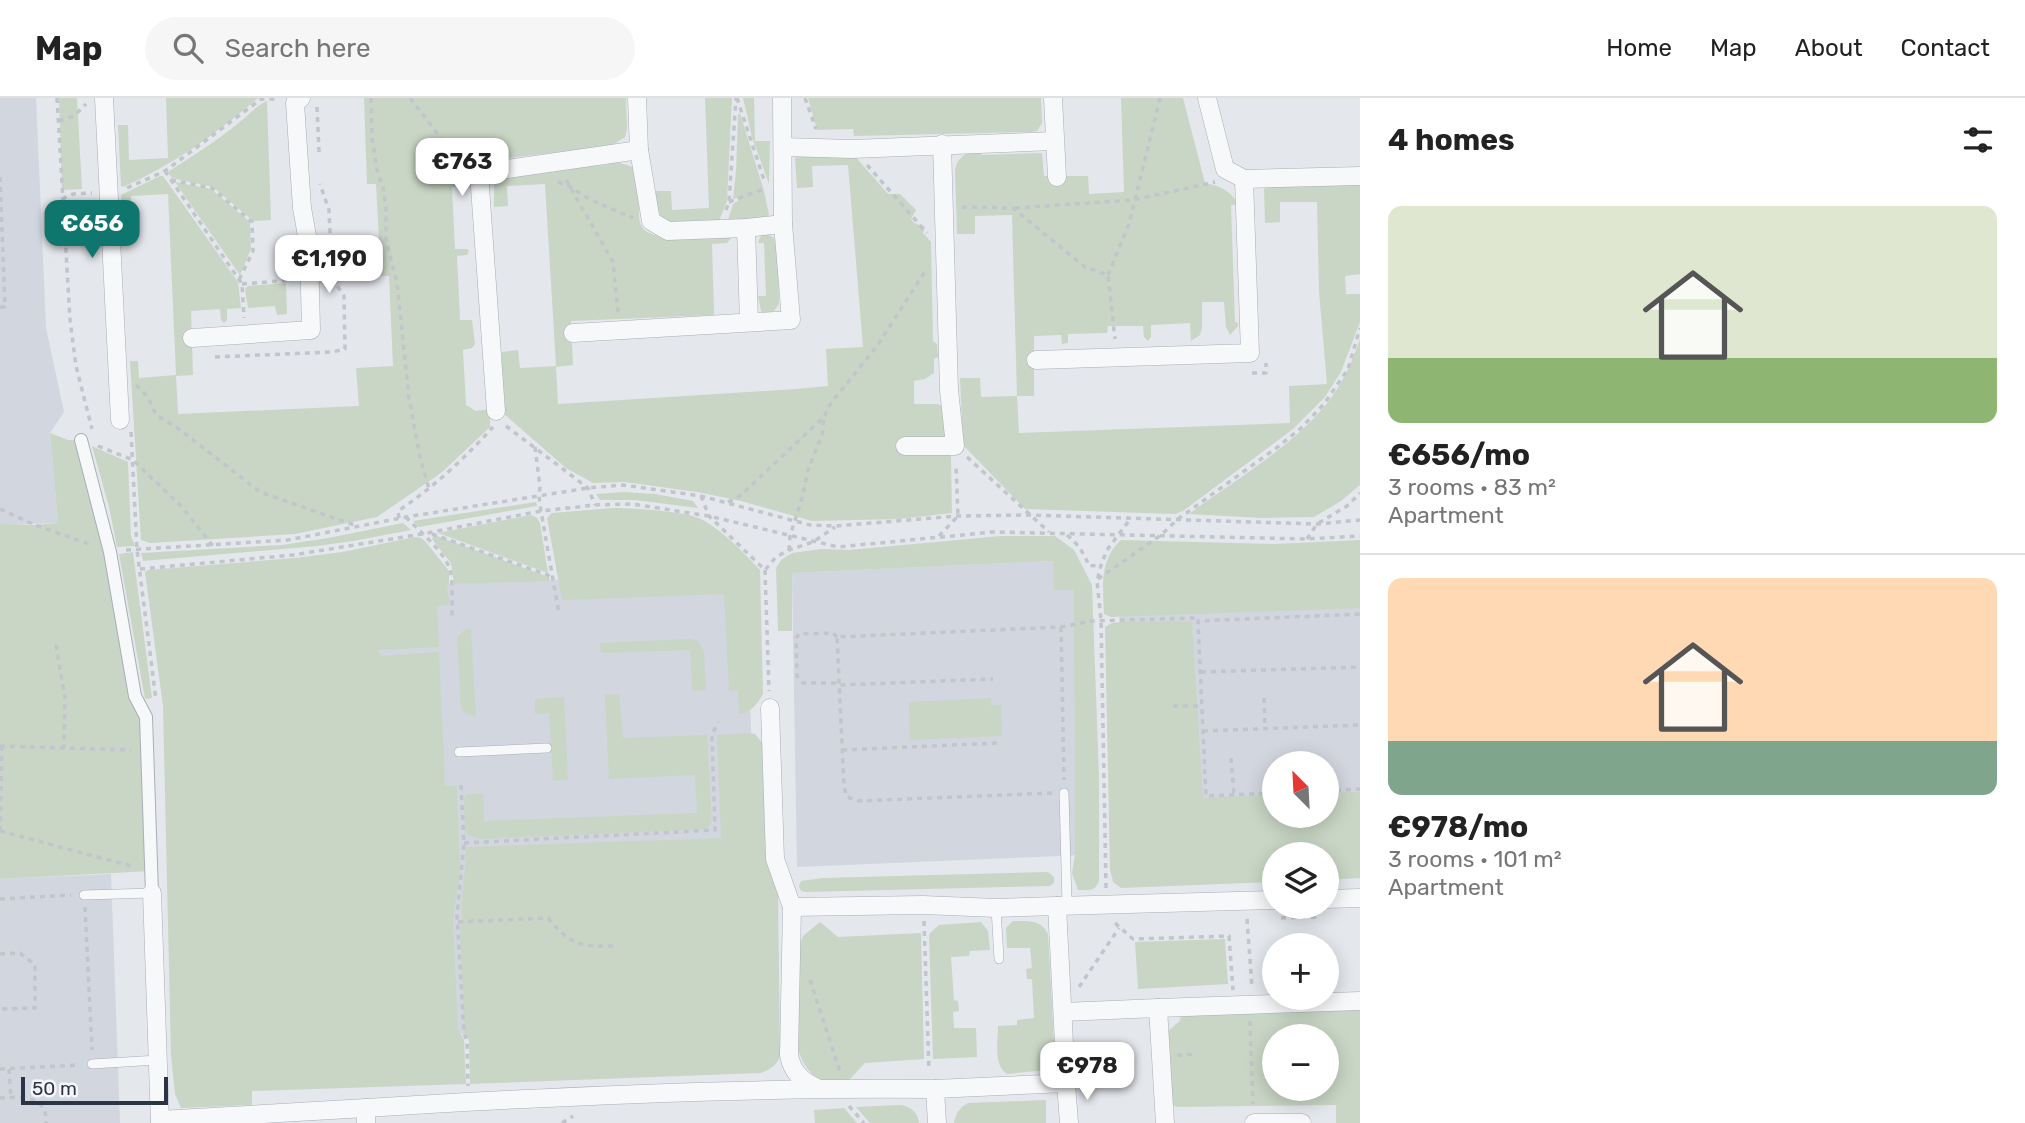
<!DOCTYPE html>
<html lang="en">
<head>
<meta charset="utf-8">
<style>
  body { margin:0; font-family:Rubik,sans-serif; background:#f6f6f6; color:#222; height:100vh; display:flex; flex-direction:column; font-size:26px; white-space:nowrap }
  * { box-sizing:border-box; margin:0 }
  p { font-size:23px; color:#767676 }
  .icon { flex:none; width:38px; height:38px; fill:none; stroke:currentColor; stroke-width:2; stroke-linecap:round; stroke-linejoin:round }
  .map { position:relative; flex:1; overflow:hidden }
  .side { display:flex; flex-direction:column; background:#fff; width:665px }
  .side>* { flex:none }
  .needle { width:46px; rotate:336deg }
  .fabs { position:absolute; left:1262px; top:653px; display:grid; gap:14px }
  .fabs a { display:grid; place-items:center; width:77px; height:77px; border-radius:50%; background:#fff; box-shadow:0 4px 18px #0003; font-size:35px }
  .scale { position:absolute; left:21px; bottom:18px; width:147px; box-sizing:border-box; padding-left:7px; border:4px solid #2b3445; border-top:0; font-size:19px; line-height:24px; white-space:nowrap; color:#2b3445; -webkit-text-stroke:5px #f4f6f9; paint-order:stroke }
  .price { position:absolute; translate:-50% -60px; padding:0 16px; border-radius:14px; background:#fff; color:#222; font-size:23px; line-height:46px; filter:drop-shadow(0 2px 4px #0008) }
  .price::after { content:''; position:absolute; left:50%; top:42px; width:21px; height:16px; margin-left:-10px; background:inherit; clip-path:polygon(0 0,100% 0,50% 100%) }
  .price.active { background:#0f766e; color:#fff }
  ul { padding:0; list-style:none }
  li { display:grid; align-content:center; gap:14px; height:371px; padding:0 28px }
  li+li { border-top:2px solid #e0e0e0 }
  li span { display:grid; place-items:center; height:217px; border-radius:14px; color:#555 }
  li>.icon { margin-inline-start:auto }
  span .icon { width:126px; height:126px; fill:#fffc; stroke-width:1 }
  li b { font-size:30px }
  h2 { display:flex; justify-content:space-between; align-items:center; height:84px; padding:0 28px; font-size:30px }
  header { display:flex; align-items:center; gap:42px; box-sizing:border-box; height:98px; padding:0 35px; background:#fff; border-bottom:2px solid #e0e0e0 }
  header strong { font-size:33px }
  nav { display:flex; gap:38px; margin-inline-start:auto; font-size:24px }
  .search { width:490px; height:63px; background:#f6f6f6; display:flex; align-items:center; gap:18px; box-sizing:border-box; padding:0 24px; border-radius:38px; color:#767676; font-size:26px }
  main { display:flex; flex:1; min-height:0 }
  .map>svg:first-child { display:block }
  .built { fill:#d2d6de; fill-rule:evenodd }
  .green { fill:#c9d6c5; fill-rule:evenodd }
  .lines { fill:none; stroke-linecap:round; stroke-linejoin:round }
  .service-casing { stroke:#a9aeb7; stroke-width:10 }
  .pedestrian-casing { stroke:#a9aeb7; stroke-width:14 }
  .minor-casing { stroke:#a9aeb7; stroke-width:19 }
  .path { stroke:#c2c5cb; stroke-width:3.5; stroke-dasharray:5 5; stroke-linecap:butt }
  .service { stroke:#f7f8fa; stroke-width:9 }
  .pedestrian { stroke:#f7f8fa; stroke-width:12 }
  .minor { stroke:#f7f8fa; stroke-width:18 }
</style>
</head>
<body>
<header>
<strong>Map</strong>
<div class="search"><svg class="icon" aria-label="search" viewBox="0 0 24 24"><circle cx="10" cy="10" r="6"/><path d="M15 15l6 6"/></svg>Search here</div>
<nav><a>Home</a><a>Map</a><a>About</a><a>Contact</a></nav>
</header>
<main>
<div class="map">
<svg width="1360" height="1025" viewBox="0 0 1360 1025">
  <rect width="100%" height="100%" fill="#e4e7ec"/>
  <g class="built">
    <path d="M0,0H36L46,230L64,314L50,335L58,425L0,427Z"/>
    <path d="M1053,463L1055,492H1074L1084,757L797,769L792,475Z"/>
    <path d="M1360,464V745L1128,754L1118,473ZM1274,665H1326V718H1274Z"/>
    <path d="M745,475L763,933L600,893L555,895V931L219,950L178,496Z"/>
    <path d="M111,776L120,1025H0V781Z"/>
  </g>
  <g class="green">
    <path d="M59,0H77L82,91L62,92Z"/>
    <path d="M166,0H258C217,35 173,67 123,89L121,88L118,27H128L129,62L168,60Z"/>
    <path d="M364,0H626L627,30L625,39L611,48L465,65L466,87L452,89L455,151H467L469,153L467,157L457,158L460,222H472L475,246L472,250L463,252L466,307L476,313L490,311V329L441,375L377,419L295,436L150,445L141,442L130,263H138L139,280L176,277L168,96L131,98V118H123L121,97L160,78H163L238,184L241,210L227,211V222L224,225L221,222L220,211L191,213L193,277L176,278L178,316L359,308L356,270L393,268L389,178H381L376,86H367Z"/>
    <path d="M705,0H732L727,103L719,123L671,124C656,119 656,107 656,93H671L672,112L709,110Z"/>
    <path d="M743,0H754L755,43H770L769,86L752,39Z"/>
    <path d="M808,0H1041L1042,25L1037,33L1032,34L854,38L853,31L817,32Z"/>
    <path d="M1121,0H1183L1205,85C1220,88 1230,92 1238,106L1231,107L1235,224L1238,225V228L1230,237L1226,229L1224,204H1202V230L1200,237L1191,243L1190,225L1151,227V239L1148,243L1144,239L1143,228H1108L1107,235L1068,236V245L1062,246L1061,237L1034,238V298H1017L1012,117L975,118V136H957L955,71C958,58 968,54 980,50L981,57L1042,55L1044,78H1088L1089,96L1124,94Z"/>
    <path d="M267,3L271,122L253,123L213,89L172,80L168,74C191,59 215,44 236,27C247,19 255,8 267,3Z"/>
    <path d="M740,15L764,93L769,117L762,125L728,122L733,106L738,103L737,100L733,101L736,73L738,17Z"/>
    <path d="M853,56L888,96H900L916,112L911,121L914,125L925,129L923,135L931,144L933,243L937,246L938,259L934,261V275L925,281L914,283V306H937L946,309L948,314L944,354L951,358L952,415L899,421L812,423L741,403L697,394L625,384L593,385L566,370L505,317L502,310V254L518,252L520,270L556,268L545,86L507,88L508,108L494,109V86L499,81L505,78L589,64L591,68L606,67L617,62L620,65L633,69C640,82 638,98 639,113C639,117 639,125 642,129C654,147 709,138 728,138L731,140L727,145L712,146L714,217L571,223L573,267L556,269L558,306L796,291L828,288L826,251L863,249L848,67L812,68L813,89L797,90L795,60L802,57Z"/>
    <path d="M175,84L211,91L250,124L251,151L240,177Z"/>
    <path d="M1360,85V176L1345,178L1346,196H1360V224L1341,274L1325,299L1293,331L1183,413L1175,416L1025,411L963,347L960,280H980L981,299L1017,298L1019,335L1290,325L1289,288L1327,286L1319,194L1317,104H1280V124L1265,125L1264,91L1271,87Z"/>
    <path d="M766,135L774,140L778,154L779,206L774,213L764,216L761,213L758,198H766L764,145H758L761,137Z"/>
    <path d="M286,185L287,216L277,217L275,208L248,210L245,191L248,188Z"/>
    <path d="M1360,241V387L1341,403L1314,419L1262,420L1189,416C1235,382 1297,346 1331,300C1344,282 1353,262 1360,241Z"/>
    <path d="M50,335L68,342H81L135,598L146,619L151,773L0,781V426L35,427L58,425Z"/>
    <path d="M92,348L128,364L131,438L135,448L117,449L109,409Z"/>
    <path d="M624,394L655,396L693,403L698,410L635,402H600L596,396Z"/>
    <path d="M536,404L537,408L419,429L413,423Z"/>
    <path d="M612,410C631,410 688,413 703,422C725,435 743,454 760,472L763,596C757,606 751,615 739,616L738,592L729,593L724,496L562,502L547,420L552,415Z"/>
    <path d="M531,417L537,420L540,425L548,475L438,435Z"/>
    <path d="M403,425L411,432L353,443L317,448L143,463L141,455L282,447L328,440Z"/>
    <path d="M434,437L549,479L550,483L454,486L451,465L432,441Z"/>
    <path d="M1001,438H1055L1074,452L1092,487L1099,679V783C1095,794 1088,792 1078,792L1072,775L1075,757L1074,492H1054L1053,463L792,475V533H778L776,470L781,462L792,455L821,451L849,452Z"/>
    <path d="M415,439L421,440L425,443L449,473V486L447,487L450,507L437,508L439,549L378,552L381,558L439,554L445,688H457L460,774L453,820L458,932L464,941L466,986L252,993V1007L181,1010L175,996L171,958L163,608L145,474L148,472L295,460L342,454Z"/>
    <path d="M1121,442L1274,446L1360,442V510L1111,519L1104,516C1103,489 1099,462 1121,442Z"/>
    <path d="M133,454L152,600L145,601L119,456Z"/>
    <path d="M1192,523L1203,700L1274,697V718H1326L1327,695L1360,694V780L1327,782L1326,756H1274V784L1121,790L1113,784L1110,771L1105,529L1112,525L1120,524Z"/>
    <path d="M471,531L476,619L464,614L461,608L457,539L464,532Z"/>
    <path d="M689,541L698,543L704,555L706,592L692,593L690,552L601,555L600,545Z"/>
    <path d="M619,596L623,640L707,637L712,724L706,731L481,741L470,738L465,734L464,700L467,696H483L484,723L697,715L695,677L609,681L605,597Z"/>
    <path d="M564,599L568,682L553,683L549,615L535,616V601Z"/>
    <path d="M991,600V607H1001L1002,638L910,642L909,604Z"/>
    <path d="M749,635L755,636L764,647L767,761L778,796L780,958C776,968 770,972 760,975L470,986L469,943L464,934L460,827H462C460,801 466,775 466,749L721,740L717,637Z"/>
    <path d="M1048,774L1054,779V785L1050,788L806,794L801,793L799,788L801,783L823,780Z"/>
    <path d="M1013,823C1028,823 1041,821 1048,836L1055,961L1052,969L1047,972L1007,976C993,967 998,943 998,928L1017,927V922L1034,920L1032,881H1027L1026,871L1032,870L1030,850H1007L1006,830Z"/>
    <path d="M820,824L838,839L921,835L924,961L865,965L848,983C841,983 832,985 825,983C809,979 801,962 797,948V852L803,838Z"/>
    <path d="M981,824L988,833L990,852L970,853L969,858L951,859L954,902L958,903L959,913L953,914L954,930H976L977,959L933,961L929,836L939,827Z"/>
    <path d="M1225,841L1228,886L1138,891L1135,844Z"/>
    <path d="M1360,906V1025H1336V1007L1177,1009L1171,1006L1165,940L1169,932L1180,923L1181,913ZM1274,938H1326V990H1274Z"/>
    <path d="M1046,1002V1025H954C956,1015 959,1010 968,1005Z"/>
    <path d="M900,1007C910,1008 918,1014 919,1025H870L856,1009Z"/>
    <path d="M844,1010L857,1025H815L814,1012Z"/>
  </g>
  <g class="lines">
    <g class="service-casing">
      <g id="service">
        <path d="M459,654L547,650"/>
        <path d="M1064,695L1067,807"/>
        <path d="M84,797L152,795"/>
        <path d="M996,810L999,861"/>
        <path d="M92,966L158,962"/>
      </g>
    </g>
    <g class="pedestrian-casing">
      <path id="pedestrian" d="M81,342L110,454L135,598L146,619L152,795"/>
    </g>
    <g class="minor-casing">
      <g id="minor">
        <path d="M104,0L120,322"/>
        <path d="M637,0L639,52L651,123L668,133L746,130L783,126"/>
        <path d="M1053,0L1057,79"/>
        <path d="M783,49L852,51L1054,43"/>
        <path d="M1244,81L1360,78"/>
        <path d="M746,130L749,224"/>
        <path d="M573,235L791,222L783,126L782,0"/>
        <path d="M192,240L311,232L309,149L302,110L295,5L301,0"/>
        <path d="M1036,262L1250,255L1244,81L1225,71L1207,0"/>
        <path d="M496,313L479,75L639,52"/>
        <path d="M905,348H955L949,292L942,46"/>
        <path d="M770,610L775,761L792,809L789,957C792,974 802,983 817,990"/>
        <path d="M152,795L160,1025"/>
        <path d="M1326,801L1360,800"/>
        <path d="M792,809L923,807L996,810L1057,808"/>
        <path d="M1158,910L1360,903"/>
        <path d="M1063,914L1158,910L1165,1025"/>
        <path d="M1066,985L1069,1025"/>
        <path d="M160,1022L366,1010"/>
        <path d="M366,1025V1010C555,998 745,989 935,991"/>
        <path d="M937,1025L935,991L1066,985L1057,808L1274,802"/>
        <path d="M1254,1025H1302"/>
      </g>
    </g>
    <g class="path">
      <path d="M57,0L70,222L76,268L92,331"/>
      <path d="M371,0L372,40L377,72L383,90L386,110V141L397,185L409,300L420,359L429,391"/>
      <path d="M410,0L464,70"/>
      <path d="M737,0L764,82"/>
      <path d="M805,0L816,31"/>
      <path d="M317,9L319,54"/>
      <path d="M59,23L74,18L86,6"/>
      <path d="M867,67L927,135"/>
      <path d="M165,73L242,186L244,220"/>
      <path d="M0,79L5,209H0"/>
      <path d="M171,82L212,90L252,124L253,153L239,182"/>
      <path d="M566,82L613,164L618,215"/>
      <path d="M558,84L569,88L589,101L633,120"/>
      <path d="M127,90L165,73L261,1H277"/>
      <path d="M62,101L73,96L92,95"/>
      <path d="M729,104L766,90"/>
      <path d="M962,109L1013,110L1085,169L1108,177L1115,241"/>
      <path d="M1015,110L1133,102L1215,84"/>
      <path d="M726,112L729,104L736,0"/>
      <path d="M1108,177L1129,126L1160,0"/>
      <path d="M242,186L292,182"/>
      <path d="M215,259L332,254L345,251L344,198L332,180L329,112L320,86"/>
      <path d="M1252,275H1266V265"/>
      <path d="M136,287L148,299L156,317L179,331L260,394L357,428"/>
      <path d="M506,328L588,390L595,407"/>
      <path d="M131,334L137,452L156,602"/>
      <path d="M98,348L133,362L182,409L213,448"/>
      <path d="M535,349L540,389L539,398L541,413L559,516"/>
      <path d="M967,359L1049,434"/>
      <path d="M701,398L709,418L765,472L776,459L789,452L813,444L835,429"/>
      <path d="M728,404L740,398L824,319L831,305L877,248L926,172"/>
      <path d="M0,411L35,427L92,447"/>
      <path d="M406,419C418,432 449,457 451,476C453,490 452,506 452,521"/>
      <path d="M399,420L398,413C434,389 464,361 493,329"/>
      <path d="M432,436L548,477L552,481"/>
      <path d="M1067,437C1078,446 1084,455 1089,468L1101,467"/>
      <path d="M939,438L958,418L956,366"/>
      <path d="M1307,441L1317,426L1347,408L1360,395"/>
      <path d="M126,452L288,442L406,419L588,390L623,387L701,398L810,427L835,428L958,418L1028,417L1317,426L1360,422"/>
      <path d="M789,452L790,438L802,400L808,372L822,337L824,319"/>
      <path d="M140,471L293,457L422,436L541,413L595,407L632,406L709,418L838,449L993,434L1307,441L1360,438"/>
      <path d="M765,472L769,593"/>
      <path d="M1098,481L1161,437L1178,421L1279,348L1301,330L1324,306L1348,271L1360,230"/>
      <path d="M1061,529L1064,682"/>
      <path d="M837,539L833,535L799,536L796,540L797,578L803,585H836L839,587L993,581"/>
      <path d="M56,547L65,600L64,649"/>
      <path d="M1201,574L1360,569"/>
      <path d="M1264,600L1265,631"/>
      <path d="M1173,608H1202"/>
      <path d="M1203,633L1360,627"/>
      <path d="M0,648L131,652"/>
      <path d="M842,652L998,645"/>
      <path d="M1231,660L1234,697"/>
      <path d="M461,687L464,745L457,818L464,936L467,942L468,988"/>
      <path d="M1326,693L1360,691"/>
      <path d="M1052,695L859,703L847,699L844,689L837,539L1061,529L1091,523L1193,520L1198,523"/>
      <path d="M1274,695L1206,698L1198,523L1360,516"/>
      <path d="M0,733L135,769"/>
      <path d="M0,733L2,648"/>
      <path d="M464,745L715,732L712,637L718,624"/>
      <path d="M1106,790L1101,522L1097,483L1101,467L1107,452L1131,420"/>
      <path d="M0,801L71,797"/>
      <path d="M85,809L92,952"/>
      <path d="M1281,820L1318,819"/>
      <path d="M1247,821L1252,889"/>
      <path d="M924,823L929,973"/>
      <path d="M458,824L548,820C570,846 579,849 614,848"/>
      <path d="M1115,825L1133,841L1229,838L1233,892"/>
      <path d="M0,856L20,855L35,867V910L0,911"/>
      <path d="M810,882L840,974"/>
      <path d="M1079,889L1119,830"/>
      <path d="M1250,923L1253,1006"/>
      <path d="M1177,957L1195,956"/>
      <path d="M0,971L78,967"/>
      <path d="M9,971L11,1000"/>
      <path d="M0,1000C20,999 48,997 46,1025"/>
      <path d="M849,1008L864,1025"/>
      <path d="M562,1025L573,1018"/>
    </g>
    <use href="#service" class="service"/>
    <use href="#pedestrian" class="pedestrian"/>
    <use href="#minor" class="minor"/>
  </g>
</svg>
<div class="fabs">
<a><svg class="needle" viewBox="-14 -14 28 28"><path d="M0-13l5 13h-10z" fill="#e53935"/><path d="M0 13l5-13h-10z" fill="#767676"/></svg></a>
<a><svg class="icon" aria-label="layers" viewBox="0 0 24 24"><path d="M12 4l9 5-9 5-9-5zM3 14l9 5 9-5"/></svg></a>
<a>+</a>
<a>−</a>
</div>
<div class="scale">50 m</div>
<b class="price" style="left:462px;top:100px">€763</b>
<b class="price active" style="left:92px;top:162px">€656</b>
<b class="price" style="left:329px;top:197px">€1,190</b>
<b class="price" style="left:1087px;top:1004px">€978</b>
</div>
<section class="side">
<h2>4 homes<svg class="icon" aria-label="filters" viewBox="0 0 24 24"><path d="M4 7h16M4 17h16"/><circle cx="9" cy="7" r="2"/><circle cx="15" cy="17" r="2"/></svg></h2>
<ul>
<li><span style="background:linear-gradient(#dfe7d0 70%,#8fb573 0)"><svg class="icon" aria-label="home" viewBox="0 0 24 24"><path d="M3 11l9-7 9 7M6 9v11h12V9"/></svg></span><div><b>€656/mo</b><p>3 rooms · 83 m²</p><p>Apartment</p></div></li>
<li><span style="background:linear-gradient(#ffd9b3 75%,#7fa58c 0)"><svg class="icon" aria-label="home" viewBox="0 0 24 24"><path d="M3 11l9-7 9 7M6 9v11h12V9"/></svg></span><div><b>€978/mo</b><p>3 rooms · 101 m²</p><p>Apartment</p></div></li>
</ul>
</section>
</main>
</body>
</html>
